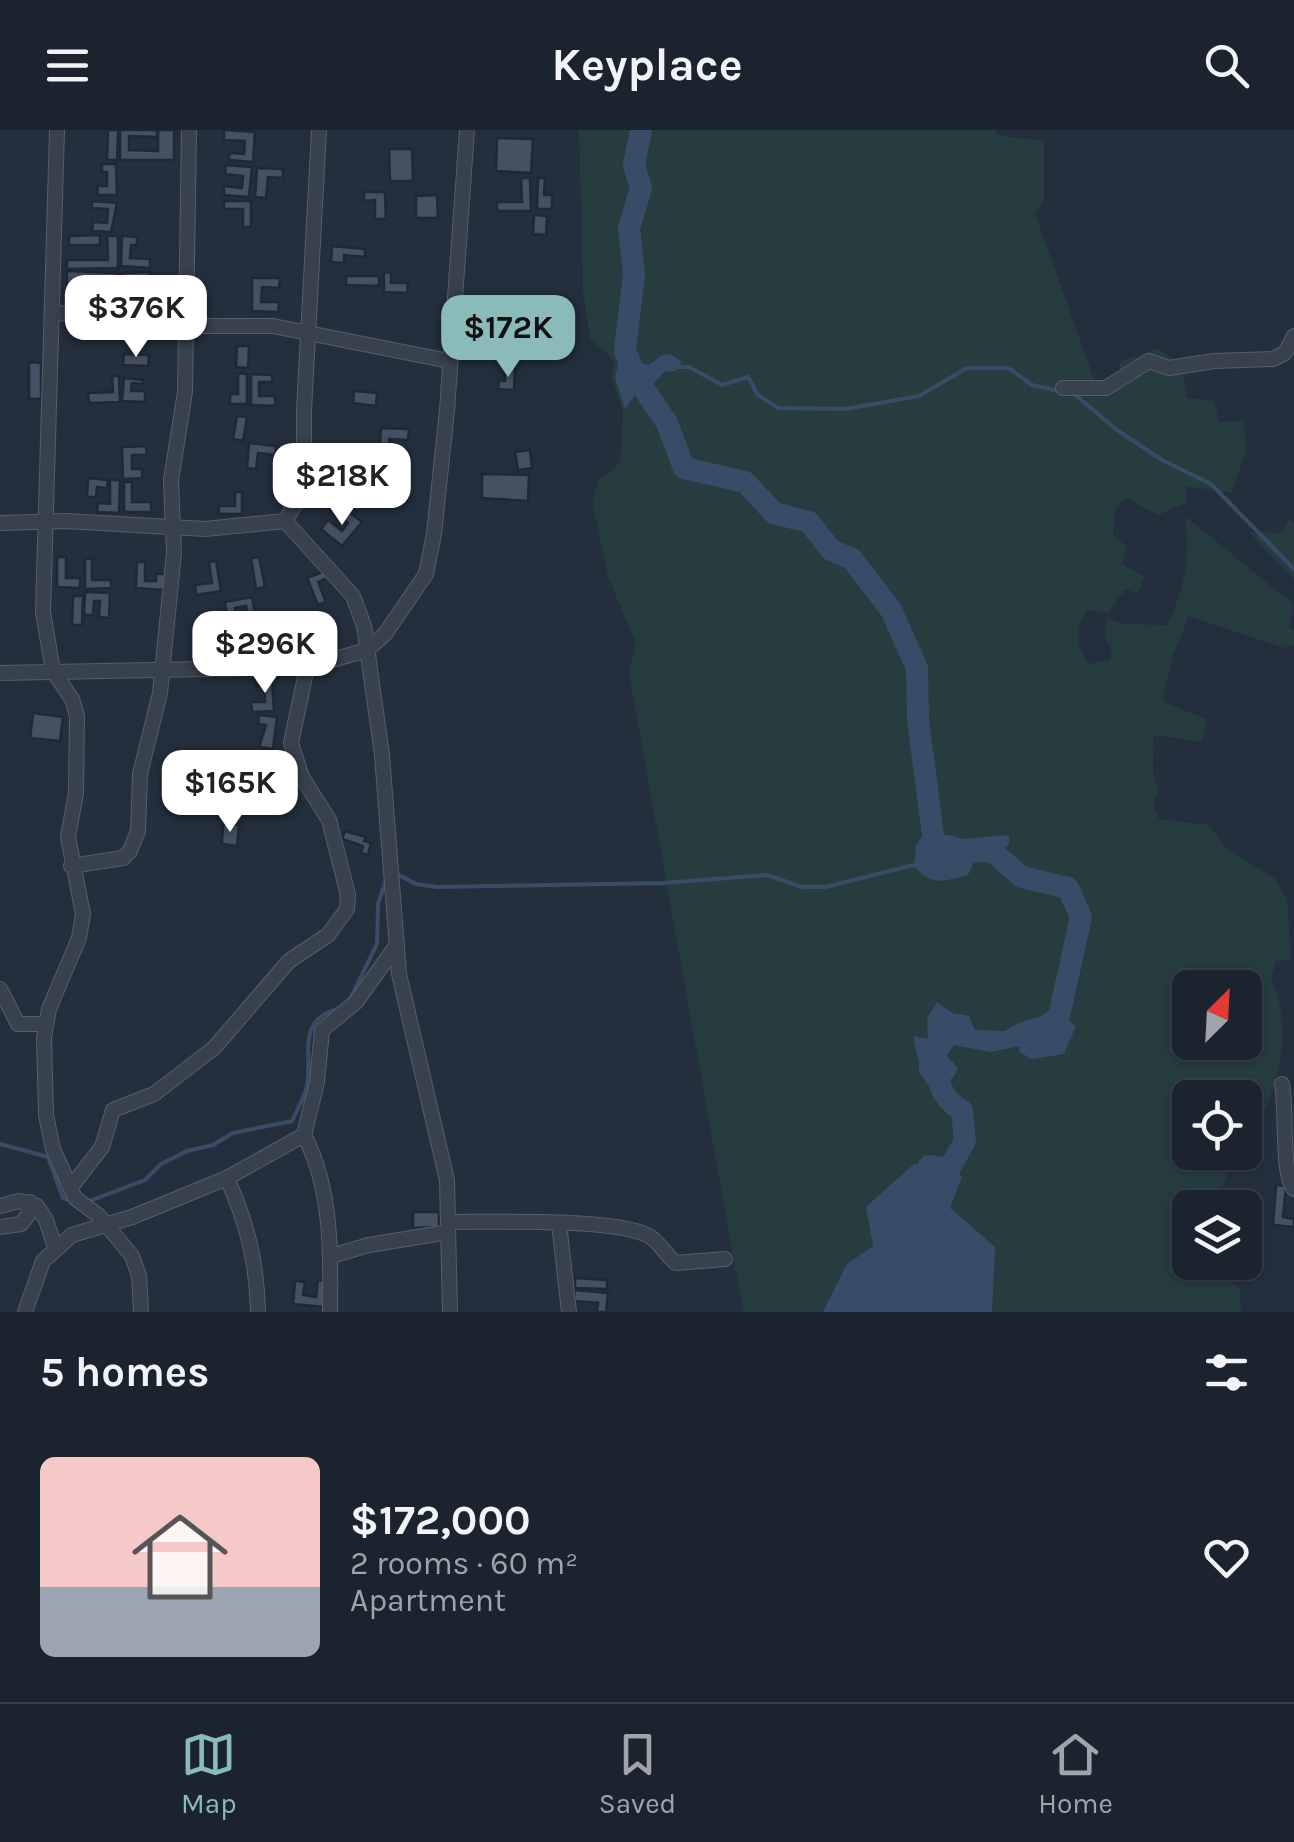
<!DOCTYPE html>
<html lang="en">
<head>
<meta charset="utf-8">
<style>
  body { margin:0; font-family:Karla,sans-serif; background:#242b36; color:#f1f3f6; height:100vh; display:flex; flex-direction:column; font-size:38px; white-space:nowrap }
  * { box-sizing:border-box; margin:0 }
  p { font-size:32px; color:#a0a4aa }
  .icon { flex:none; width:55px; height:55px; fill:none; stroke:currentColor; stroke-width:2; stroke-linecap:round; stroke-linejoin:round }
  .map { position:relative; height:1182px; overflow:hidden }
  .details { display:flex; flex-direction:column; background:#1b232e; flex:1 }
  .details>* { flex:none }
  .needle { width:65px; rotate:24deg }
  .buttons { position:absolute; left:1172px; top:840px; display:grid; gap:20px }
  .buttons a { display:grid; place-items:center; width:90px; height:90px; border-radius:15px; background:#1b232e; box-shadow:0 2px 8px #0004,0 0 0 2px #39404a; font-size:50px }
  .price { position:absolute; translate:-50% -85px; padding:0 22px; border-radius:20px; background:#fff; color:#222; font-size:32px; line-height:65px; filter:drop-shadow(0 2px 5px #0008) }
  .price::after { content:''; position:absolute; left:50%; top:60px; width:30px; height:22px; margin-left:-15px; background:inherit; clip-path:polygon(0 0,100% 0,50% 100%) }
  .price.current { background:#8bbbb9; color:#111 }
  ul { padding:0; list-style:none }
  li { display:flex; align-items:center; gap:30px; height:250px; padding:0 40px }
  li span { display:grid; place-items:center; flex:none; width:280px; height:200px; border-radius:15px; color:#555 }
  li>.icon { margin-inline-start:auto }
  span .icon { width:120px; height:120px; fill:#fffc; stroke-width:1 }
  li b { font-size:42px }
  h2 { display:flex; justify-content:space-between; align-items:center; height:120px; padding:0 40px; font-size:42px }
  header { display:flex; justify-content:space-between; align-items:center; height:130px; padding:0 40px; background:#1b232e; font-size:45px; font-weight:700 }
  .tabs { display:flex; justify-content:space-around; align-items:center; height:140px; border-top:2px solid #39404a; background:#1b232e; font-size:28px; color:#a0a4aa }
  .tabs a { display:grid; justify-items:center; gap:5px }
  .tabs .current { color:#8bbbb9 }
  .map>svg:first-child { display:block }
  .green { fill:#263c3f; fill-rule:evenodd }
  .water { fill:#394c67 }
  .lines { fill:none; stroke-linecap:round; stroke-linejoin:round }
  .stream { stroke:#394c67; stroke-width:4 }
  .river { stroke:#394c67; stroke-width:22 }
  .building { fill:#455162; stroke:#1f2835; stroke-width:2.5 }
  .minor-casing { stroke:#565f6c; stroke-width:16 }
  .minor { stroke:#38414e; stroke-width:14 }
</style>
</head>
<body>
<header><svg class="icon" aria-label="menu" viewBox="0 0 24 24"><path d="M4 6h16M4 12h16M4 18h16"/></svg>Keyplace<svg class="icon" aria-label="search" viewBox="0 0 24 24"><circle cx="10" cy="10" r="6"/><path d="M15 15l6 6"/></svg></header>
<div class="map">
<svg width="1294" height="1182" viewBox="0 0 1294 1182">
  <rect width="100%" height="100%" fill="#242f3e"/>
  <g class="green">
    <path d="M579,0H996L997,5L1044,11V71L1035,83L1095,252L1118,247L1121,231L1158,219L1181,234L1187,268L1214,271L1219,292L1244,291L1246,322L1231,363L1186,356V373L1158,385L1126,368L1116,379L1113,405L1127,417L1122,434L1145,447L1137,463L1125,459L1108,483L1087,479C1075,500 1076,513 1088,534L1110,530L1112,519L1104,507L1107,488L1124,494L1167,495C1185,459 1190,427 1185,386L1293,474L1289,498L1294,500V515L1285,518L1189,486L1173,525L1163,567L1165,573L1207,589L1202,612L1153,605C1156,630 1148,635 1159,660L1153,673L1159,689L1209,695L1226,718L1274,748L1287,769L1291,830L1276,831L1271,848C1294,895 1280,970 1245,1011V968H1190V1022L1235,1023L1215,1077L1190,1078V1132L1219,1133L1223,1146L1240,1159L1241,1182H743L629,543L636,514L608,447L592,371L599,350L620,333L623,282L612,249L613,229L590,209L583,160ZM1190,858H1245V912H1190Z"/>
    <path d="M1289,389L1294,393V449L1249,402L1283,403Z"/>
  </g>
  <g class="water">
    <path d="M624,206L630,207C632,222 633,232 649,235L662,225L671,224L682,232L676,241L664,242L647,261L637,262L625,279L615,248Z"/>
    <path d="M948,705L964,709L1009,705V715L975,730L968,745C944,751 932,757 914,736L916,716L922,706Z"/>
    <path d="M937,872L952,883L969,886L975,900L1005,901C1024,887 1057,879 1076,896L1064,924L1032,929L1019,922L1020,916L990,922L954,915L947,926L958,938L953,948L941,954L938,969L919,942C921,928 913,919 914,906L928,909L927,888Z"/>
    <path d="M945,1030L962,1047L950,1078L995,1117L992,1182H823L847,1134L873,1116L866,1077L914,1034Z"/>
  </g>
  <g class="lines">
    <g class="stream">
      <path d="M679,237H689L722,255L748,247L758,265L778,278L845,279L919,266L967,238H1009L1032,255L1059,261"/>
      <path d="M1073,263L1117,300L1162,330L1211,354L1294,439"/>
      <path d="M397,744L416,754L437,757L664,753L767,745L802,757H826L914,735"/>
      <path d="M351,867L377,814L378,774L386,750"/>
      <path d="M0,1014L48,1027L63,1068L69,1070"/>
      <path d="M87,1072L145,1050L161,1034L187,1021L213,1015L233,1003L292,991C297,980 305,967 307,955C313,922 295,888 342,878"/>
    </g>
    <g class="river">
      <path d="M641,0L634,35L641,58L629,98L634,144L625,221L638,250L667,293L684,338L745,352L774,383L809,392L831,420L852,429L891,480L917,538L918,590L933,705L939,720L959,726L976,721L993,722L1022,747L1068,758L1081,787L1059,886L1036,904"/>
      <path d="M926,1042L929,1036L949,1039L965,1011L962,981C942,968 938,956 937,932"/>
    </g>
  </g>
  <g class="building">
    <path d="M108,0H118L117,30H107Z"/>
    <path d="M120,0H157V7L129,6V20L158,21V0H174V30H120Z"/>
    <path d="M224,0L255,2L253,32L229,30V23L244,24L245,11L224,10Z"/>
    <path d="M497,8L533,9L531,43L496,41Z"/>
    <path d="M389,19H412L413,51H390Z"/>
    <path d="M102,34H116L117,65H98L97,56H107V42H102Z"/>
    <path d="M226,35L252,37L249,67L224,65V56L242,58L243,46L225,44Z"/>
    <path d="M257,38L283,39V48L268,47L266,68L255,67Z"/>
    <path d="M521,48H530L531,81H497V72H522Z"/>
    <path d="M538,48H545L544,65H552V79H537Z"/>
    <path d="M364,62H385L386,89H375V70L364,71Z"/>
    <path d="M437,65L438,88H416V66Z"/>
    <path d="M92,71L117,73L111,102L92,101L93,92L107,93L108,79L92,78Z"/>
    <path d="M224,71H251V97H243V79H224Z"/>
    <path d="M534,85L547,86L546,105L533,104Z"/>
    <path d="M100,105V115H69V106Z"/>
    <path d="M107,106H118V138L67,139V130H108Z"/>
    <path d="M122,106L137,107V115H131L130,128L150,129V138L121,136Z"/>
    <path d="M332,116L365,119V127L344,125V133L331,132Z"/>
    <path d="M67,141L118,143L117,175L105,174L106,153H89L88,175L66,174Z"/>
    <path d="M150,142V148H138L134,174H123L122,143Z"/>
    <path d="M384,142L391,143V153H408L407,163L384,162Z"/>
    <path d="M346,146H379V156L346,155Z"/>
    <path d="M252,148H280L279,158L262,157L261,172H279L278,182L252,181Z"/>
    <path d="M237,216H249L248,238L236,237Z"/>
    <path d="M124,224L149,225L148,236L123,235Z"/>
    <path d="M29,232L41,233V269H29Z"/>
    <path d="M505,237L515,238L514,260L498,259L499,250L505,251Z"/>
    <path d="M238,243L247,244V274H230V264H238Z"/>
    <path d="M251,244L272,245V252H259V266H275V276L251,275Z"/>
    <path d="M112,246H119L120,272L89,273L88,263L113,262Z"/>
    <path d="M124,248L143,250V254L132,253L131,261H145V272L122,271Z"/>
    <path d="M354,261L377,263L376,276L353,273Z"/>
    <path d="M237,286L247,287L243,311L233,309Z"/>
    <path d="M381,298L409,299L408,310L389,309V322L407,323L406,332L379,331Z"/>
    <path d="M249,313L276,316L275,325L258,323L256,339L247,338Z"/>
    <path d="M146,316L147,325H132V339H142V348L123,349L122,317Z"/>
    <path d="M530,320L532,338L518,340L515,322Z"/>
    <path d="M482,344L529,345L528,371L482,368Z"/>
    <path d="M88,348L108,350L107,358L97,357L96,367H87Z"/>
    <path d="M110,350H120L119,383L97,382L98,373L110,374Z"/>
    <path d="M124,352H132V372H151V382H124Z"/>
    <path d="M235,362H242V384H219V376H235Z"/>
    <path d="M344,378L362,392L342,416L321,399L328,390L342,401L348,393L338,386Z"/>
    <path d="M57,427H66V448H80V458L57,457Z"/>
    <path d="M259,427L265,457L256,459L251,428Z"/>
    <path d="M85,429H92V450H111V458L85,459Z"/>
    <path d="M216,431L221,461L196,465L195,455L212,453L209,432Z"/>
    <path d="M137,432H145V451H156V444H165L164,460L136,458Z"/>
    <path d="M328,440L330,447L318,452L326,472L318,475L307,448Z"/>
    <path d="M85,462L110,463L109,488L99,487L100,471H94L93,485H84Z"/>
    <path d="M73,466H83L82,495H72Z"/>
    <path d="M252,467L256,489L248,490L246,476L235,478L238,492L228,494L225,472Z"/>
    <path d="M272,547L274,581L252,582L251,572H265L264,554L256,555L255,548Z"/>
    <path d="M33,583L63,587L60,611L30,608Z"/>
    <path d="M259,585L277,587L273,619L259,617L266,595L258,594Z"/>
    <path d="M223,622H240L239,653L222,652Z"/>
    <path d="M223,694L239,695L237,716L222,714Z"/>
    <path d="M345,701L366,707L364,711L371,713L368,725L361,723L363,716L342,709Z"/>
    <path d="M1276,1055L1286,1056L1283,1087L1294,1089V1097L1273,1095Z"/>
    <path d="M413,1082H439V1097L413,1098Z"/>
    <path d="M575,1148L607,1150V1159L575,1158Z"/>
    <path d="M318,1150L328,1151L325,1177L293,1174L295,1151L305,1152L303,1165L316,1167Z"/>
    <path d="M575,1160L608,1163L606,1182H597L598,1173L574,1171Z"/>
  </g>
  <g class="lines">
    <g class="minor-casing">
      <g id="minor">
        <path d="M57,0L43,482L53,541L72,569L77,586L76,663L68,707L83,784L79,808L49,879L44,907L46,985L53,1019L75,1068L99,1086L132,1126L139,1146L141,1182"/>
        <path d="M54,183L107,186L149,196H273L449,231"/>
        <path d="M1063,258H1106L1149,231L1169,238L1214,231L1273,229L1285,223L1294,206"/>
        <path d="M285,391L353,466L364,496L382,625L399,844L447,1050L450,1182"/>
        <path d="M0,393L66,391L205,399L285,391L304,361V280L319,0"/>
        <path d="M0,543L307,537L367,520L385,504L426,444L434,404L447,280L467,0"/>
        <path d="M71,736L123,728L130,721L138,701L140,644L160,563L174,423L171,350L185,262L189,0"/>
        <path d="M0,859L18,894H46"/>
        <path d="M1282,954C1287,979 1281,1044 1294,1059"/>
        <path d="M304,1005C332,1059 331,1122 330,1182"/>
        <path d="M227,1048C247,1093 257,1132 258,1182"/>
        <path d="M71,1057L102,1017L113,980L154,964L214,918L289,831L328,805L347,779L348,765L329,690L302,647L291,613L307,537"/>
        <path d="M0,1076L19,1071L37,1076L46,1090L55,1117"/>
        <path d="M448,1092C490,1092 615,1088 649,1106C660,1112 666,1126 676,1133L725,1129"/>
        <path d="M559,1093L569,1182"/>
        <path d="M0,1097L21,1094L28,1085L30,1072"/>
        <path d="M331,1126L369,1115L448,1102"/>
        <path d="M25,1182L43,1131L72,1105L132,1087L227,1048L304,1005L317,952L322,900L356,872L396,816"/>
      </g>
    </g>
    <use href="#minor" class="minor"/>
  </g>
</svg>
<div class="buttons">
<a><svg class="needle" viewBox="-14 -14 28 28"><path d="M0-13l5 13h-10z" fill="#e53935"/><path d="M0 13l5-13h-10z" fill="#a0a4aa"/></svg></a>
<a><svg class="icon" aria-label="locate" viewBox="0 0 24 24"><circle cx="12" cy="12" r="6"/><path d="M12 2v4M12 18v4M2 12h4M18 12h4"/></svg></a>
<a><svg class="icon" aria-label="layers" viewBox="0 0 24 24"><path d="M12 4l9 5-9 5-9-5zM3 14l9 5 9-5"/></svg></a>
</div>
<b class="price" style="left:136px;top:230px">$376K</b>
<b class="price current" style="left:508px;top:250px">$172K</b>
<b class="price" style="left:342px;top:398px">$218K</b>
<b class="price" style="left:265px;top:566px">$296K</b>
<b class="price" style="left:230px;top:705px">$165K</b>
</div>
<section class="details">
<h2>5 homes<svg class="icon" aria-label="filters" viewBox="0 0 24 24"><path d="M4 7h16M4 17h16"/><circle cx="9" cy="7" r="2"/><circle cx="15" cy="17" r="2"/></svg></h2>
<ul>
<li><span style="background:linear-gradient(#f6c9c9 65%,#9aa5b1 0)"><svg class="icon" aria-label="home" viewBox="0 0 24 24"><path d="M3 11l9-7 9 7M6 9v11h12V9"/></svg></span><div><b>$172,000</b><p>2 rooms · 60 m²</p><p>Apartment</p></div><svg class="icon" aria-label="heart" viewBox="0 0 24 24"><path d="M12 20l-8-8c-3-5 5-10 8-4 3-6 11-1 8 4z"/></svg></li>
</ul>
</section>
<nav class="tabs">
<a class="current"><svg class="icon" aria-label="map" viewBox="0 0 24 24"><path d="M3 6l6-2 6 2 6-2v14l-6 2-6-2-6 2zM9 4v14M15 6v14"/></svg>Map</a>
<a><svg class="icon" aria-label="saved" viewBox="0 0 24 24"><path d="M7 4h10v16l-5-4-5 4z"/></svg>Saved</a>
<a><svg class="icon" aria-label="home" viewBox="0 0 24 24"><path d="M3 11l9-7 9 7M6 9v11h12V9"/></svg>Home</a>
</nav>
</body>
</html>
